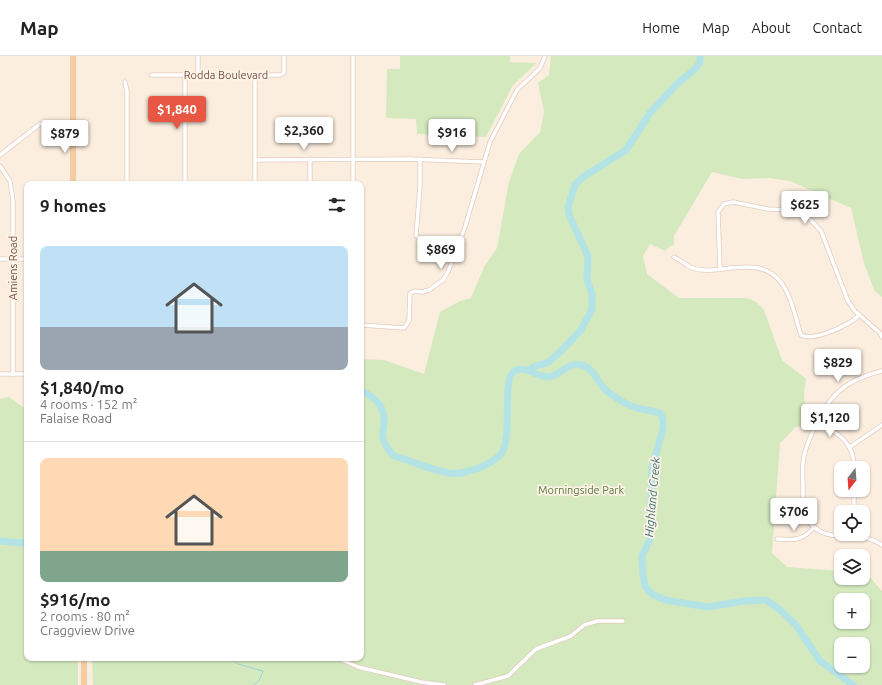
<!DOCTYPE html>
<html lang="en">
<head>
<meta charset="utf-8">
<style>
  body { margin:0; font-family:Ubuntu,sans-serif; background:#f6f6f6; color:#222; height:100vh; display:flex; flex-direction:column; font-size:15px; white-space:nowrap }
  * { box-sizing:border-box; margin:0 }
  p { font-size:13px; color:#767676 }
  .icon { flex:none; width:22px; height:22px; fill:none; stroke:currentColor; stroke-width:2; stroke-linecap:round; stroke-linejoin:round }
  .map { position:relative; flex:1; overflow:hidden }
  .sheet { position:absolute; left:24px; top:125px; width:340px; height:480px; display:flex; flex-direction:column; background:#fff; border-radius:8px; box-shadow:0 1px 3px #0004 }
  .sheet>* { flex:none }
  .needle { width:26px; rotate:197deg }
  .buttons { position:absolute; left:834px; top:405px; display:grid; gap:8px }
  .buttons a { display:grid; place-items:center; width:36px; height:36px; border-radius:8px; background:#fff; box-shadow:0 1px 3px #0004; font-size:20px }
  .price { position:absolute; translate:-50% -34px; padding:0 9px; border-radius:4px; background:#fff; color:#222; font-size:13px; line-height:26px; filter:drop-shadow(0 1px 2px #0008) }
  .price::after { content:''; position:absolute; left:50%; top:24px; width:12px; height:9px; margin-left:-6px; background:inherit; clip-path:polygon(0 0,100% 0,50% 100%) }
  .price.active { background:#e85743; color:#fff }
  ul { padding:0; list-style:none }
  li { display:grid; align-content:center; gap:8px; height:212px; padding:0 16px }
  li+li { border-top:1px solid #e0e0e0 }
  li span { display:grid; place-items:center; height:124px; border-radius:8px; color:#555 }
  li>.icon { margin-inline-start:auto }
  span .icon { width:72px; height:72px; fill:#fffc; stroke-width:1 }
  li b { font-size:17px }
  h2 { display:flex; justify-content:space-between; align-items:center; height:48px; padding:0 16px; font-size:17px }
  header { display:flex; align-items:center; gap:24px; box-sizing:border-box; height:56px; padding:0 20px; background:#fff; border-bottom:1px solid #e0e0e0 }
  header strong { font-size:19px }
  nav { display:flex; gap:22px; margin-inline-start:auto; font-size:14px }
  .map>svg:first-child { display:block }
  .green { fill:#d4e9be; fill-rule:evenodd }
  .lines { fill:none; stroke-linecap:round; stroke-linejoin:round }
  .stream { stroke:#9bd4d7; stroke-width:1 }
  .river { stroke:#b4e3e5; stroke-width:7 }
  .minor-casing { stroke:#e2cbbf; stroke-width:5 }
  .major-casing { stroke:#d8cfcb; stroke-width:6 }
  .minor { stroke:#fff; stroke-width:3.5 }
  .major { stroke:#fccc97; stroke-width:4.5 }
  .labels { text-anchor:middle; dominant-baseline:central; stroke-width:3.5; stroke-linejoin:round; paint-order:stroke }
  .street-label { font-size:11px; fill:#725247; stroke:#fff2e6 }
  .park-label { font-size:11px; fill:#56783f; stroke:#fff2e6 }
  .water-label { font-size:12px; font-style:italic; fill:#3b7578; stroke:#fff2e6 }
</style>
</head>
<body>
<header>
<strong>Map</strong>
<nav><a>Home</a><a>Map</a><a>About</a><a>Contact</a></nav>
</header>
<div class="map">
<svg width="882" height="629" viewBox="0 0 882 629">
  <rect width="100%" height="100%" fill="#fceedf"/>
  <g class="green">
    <path d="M400,0H510V6L537,7L513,29L486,81L417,78L416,63L386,62L387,13H400Z"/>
    <path d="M551,0H882V241L874,234L864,207L851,152L790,125L769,122L742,123L712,116L674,180V189L669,191L665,195L650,188L643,200L647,218L679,242H744C754,243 758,247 764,254L782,304L806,323C804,337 801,351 814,360L810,368L796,371L780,387L772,497L787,511L841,515V522H863V517L867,518L882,535V629H93L92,602H361V303L384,304L424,318L440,256L460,245L471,242L484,211L497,192L509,126L519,98L540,76L544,56L538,27L549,19ZM841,544H863V566H841ZM841,588H863V610H841Z"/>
    <path d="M9,341L27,354V602H78V629H0V343Z"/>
  </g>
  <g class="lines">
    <path class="stream" d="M230,602L238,608L263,615L260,623L254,629"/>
    <g class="river">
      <path d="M530,314L533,311L549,306L564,292L581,274L592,253V237L587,224L588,200L569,159L568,151L575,129L583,121L626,94L650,57L676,29L696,12L700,6V0"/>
      <path d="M361,335C373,339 383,349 384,362C385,368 382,375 383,381C384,388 389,395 394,400C412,405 431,414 449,417C459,419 470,415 479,412C486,409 496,404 501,398C514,381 500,319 516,314C528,310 536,321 548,321C560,321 565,306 581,309C596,313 597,328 608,336C616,342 627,349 637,352C645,354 653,355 660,357L663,363V373L652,412L650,483L642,500L643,519L645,530L652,538L665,544L708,551L744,545L766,544L779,553L795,568L820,605L853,629"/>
      <path d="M0,485L21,487L27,486"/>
    </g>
    <g class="minor-casing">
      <g id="minor">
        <path d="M353,0V128"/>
        <path d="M151,19H280L284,17V0"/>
        <path d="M198,19V0"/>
        <path d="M125,26L127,35V128"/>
        <path d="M0,99L40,68L47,67L74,68"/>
        <path d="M420,103V130L416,180L424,184L458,190"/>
        <path d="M255,104L409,103L483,106"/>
        <path d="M0,110L10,125L13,145V318"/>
        <path d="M185,128V19"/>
        <path d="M255,128V19"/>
        <path d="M310,128V103"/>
        <path d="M674,201C680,204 686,209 692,212C719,221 756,197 780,225C792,240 795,261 801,279C813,286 850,269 859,259"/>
        <path d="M0,203H27"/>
        <path d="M720,212L718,156L724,148L733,146L768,153L788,154L800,157L809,162L821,175L848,245L855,255L880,277L882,281"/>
        <path d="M361,269L404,272L409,265L410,237L415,235L422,236L429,234L443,224L448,216L465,171L490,86L517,34L540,12L545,0"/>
        <path d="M882,315C844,324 827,341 812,377C808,386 804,395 803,406C802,414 803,422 803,430C803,443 802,457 811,468C829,489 860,473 882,489"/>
        <path d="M0,318H27"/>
        <path d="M817,366C837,376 855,387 854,412"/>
        <path d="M850,391L882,369"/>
        <path d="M854,456V434"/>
        <path d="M777,483C794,484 803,485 814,471"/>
        <path d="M338,602L358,611L421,626L444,629"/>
        <path d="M475,629L508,620L536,593L571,580L584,569L598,565H623"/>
      </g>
    </g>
    <g class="major-casing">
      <g id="major">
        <path d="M73,0V128"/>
        <path d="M84,629V602"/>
      </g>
    </g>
    <use href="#minor" class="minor"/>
    <use href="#major" class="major"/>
  </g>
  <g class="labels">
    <g class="street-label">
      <text x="226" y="19">Rodda Boulevard</text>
      <text transform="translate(13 212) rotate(-90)">Amiens Road</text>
    </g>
    <g class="park-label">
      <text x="581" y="434">Morningside Park</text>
    </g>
    <g class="water-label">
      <text transform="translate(652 441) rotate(-85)">Highland Creek</text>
    </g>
  </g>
</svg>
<div class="buttons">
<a><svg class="needle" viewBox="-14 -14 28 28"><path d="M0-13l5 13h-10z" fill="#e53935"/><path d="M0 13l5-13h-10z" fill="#767676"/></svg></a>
<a><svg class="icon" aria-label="locate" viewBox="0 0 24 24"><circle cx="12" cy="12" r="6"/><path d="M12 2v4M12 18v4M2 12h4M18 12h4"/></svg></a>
<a><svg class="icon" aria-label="layers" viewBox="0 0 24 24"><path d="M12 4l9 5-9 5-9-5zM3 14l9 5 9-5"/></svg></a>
<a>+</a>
<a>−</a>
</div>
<b class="price active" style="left:177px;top:74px">$1,840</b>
<b class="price" style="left:304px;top:95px">$2,360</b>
<b class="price" style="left:452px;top:97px">$916</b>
<b class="price" style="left:65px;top:98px">$879</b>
<b class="price" style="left:805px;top:169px">$625</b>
<b class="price" style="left:441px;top:214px">$869</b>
<b class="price" style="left:838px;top:327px">$829</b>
<b class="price" style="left:830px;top:382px">$1,120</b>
<b class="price" style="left:794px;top:476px">$706</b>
<section class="sheet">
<h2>9 homes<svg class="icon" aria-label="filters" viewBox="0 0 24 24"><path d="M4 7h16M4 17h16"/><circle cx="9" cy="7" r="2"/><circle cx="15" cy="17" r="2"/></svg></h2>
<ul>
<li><span style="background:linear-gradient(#bfe0f5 65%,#9aa5b1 0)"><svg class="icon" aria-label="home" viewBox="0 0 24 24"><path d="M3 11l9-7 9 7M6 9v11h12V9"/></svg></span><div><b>$1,840/mo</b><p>4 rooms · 152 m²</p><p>Falaise Road</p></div></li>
<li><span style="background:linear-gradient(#ffd9b3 75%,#7fa58c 0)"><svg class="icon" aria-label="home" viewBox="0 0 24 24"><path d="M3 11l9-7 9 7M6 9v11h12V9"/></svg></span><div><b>$916/mo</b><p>2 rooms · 80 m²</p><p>Craggview Drive</p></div></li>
</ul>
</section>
</div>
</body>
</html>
